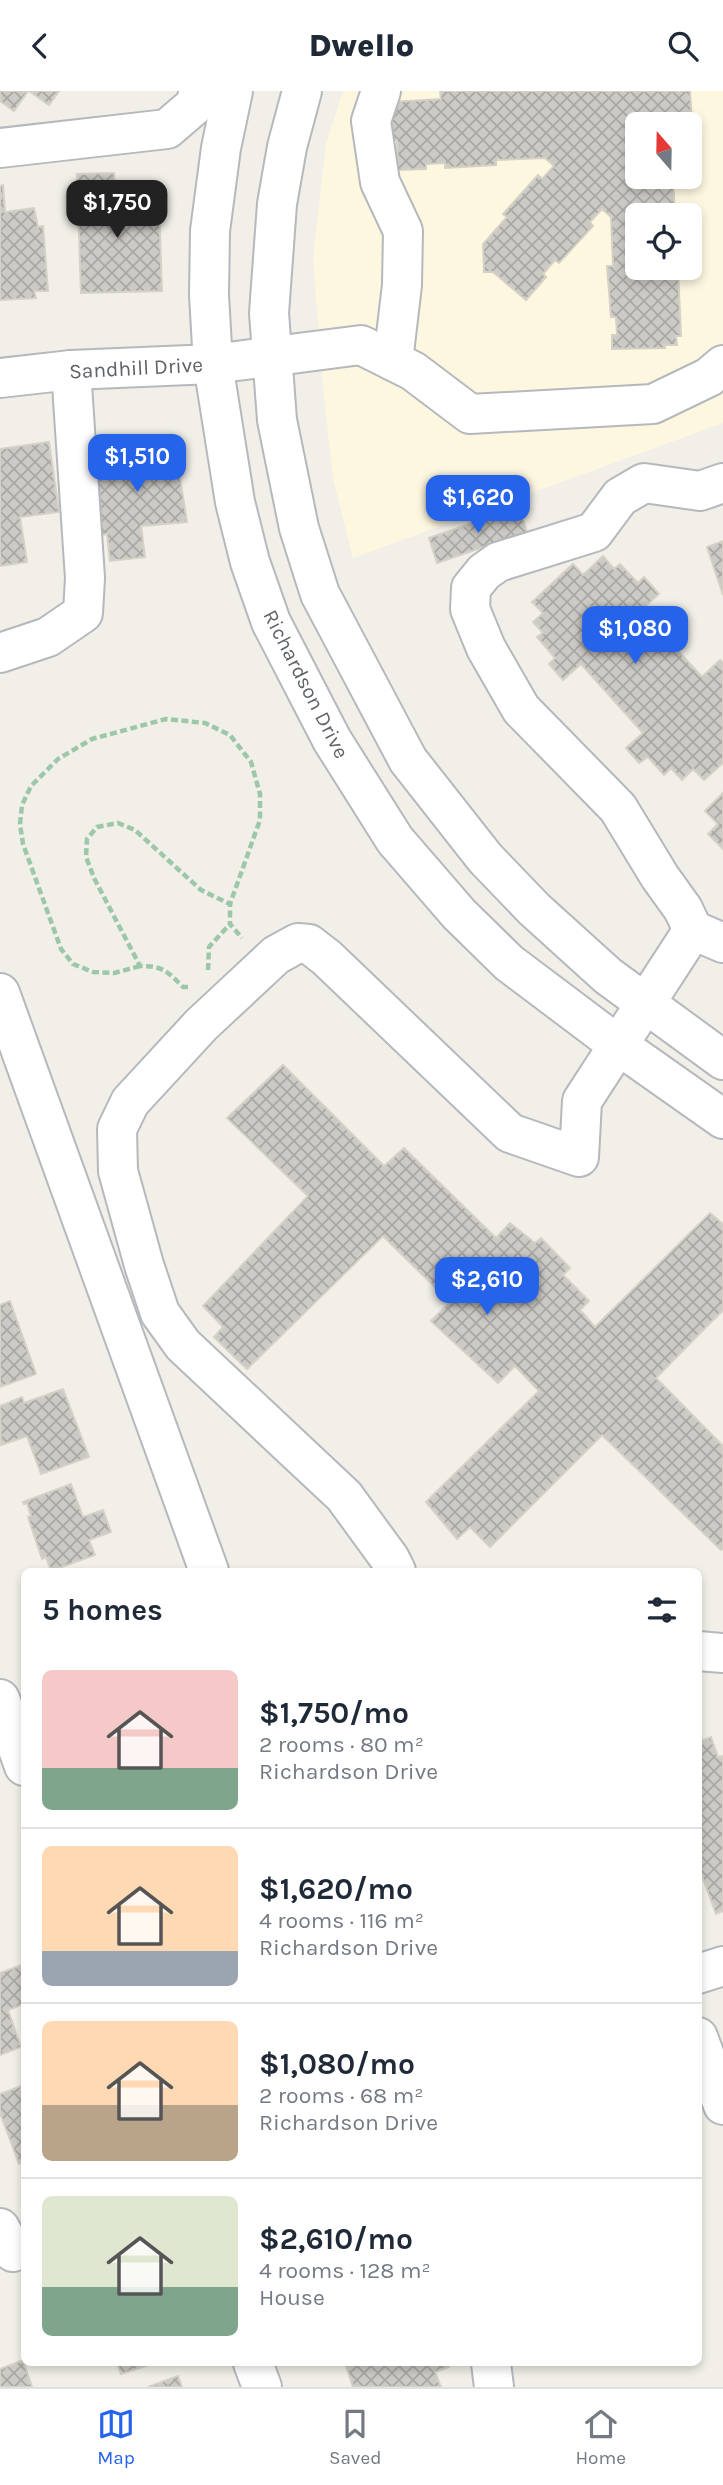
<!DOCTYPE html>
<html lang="en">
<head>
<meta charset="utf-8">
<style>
  body { margin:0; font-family:Karla,sans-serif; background:#f2f2f3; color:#1f2937; height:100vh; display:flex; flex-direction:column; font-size:26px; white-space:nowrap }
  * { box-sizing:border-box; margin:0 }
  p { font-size:23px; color:#747a83 }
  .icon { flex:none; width:38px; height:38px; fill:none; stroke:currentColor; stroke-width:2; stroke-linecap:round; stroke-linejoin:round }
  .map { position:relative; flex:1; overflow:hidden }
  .sheet { position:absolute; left:21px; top:1477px; width:681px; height:798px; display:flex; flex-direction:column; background:#fff; border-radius:10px; box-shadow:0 4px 10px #0003 }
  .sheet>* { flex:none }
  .needle { width:46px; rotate:340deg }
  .buttons { position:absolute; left:625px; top:21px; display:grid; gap:14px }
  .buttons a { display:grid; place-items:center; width:77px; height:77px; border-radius:10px; background:#fff; box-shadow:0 4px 10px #0003; font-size:35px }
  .price { position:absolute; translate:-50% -60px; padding:0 16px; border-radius:14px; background:#2563eb; color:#fff; font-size:23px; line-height:46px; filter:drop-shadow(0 2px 4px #0008) }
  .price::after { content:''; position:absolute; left:50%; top:42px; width:21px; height:16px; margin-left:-10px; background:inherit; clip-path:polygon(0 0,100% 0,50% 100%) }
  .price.active { background:#222; color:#fff }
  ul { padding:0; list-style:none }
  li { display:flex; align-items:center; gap:21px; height:175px; padding:0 21px }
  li+li { border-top:2px solid #e0e1e3 }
  li span { display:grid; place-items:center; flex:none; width:196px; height:140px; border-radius:10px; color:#555 }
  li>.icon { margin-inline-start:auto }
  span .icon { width:84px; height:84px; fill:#fffc; stroke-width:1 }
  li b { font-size:30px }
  h2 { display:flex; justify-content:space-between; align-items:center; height:84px; padding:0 21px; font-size:30px }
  header { display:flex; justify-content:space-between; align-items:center; height:91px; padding:0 21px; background:#fff; font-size:32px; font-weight:800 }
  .tabs { display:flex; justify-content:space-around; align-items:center; height:98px; border-top:2px solid #e0e1e3; background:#fff; font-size:19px; color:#747a83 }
  .tabs a { display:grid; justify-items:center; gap:4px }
  .tabs .active { color:#2563eb }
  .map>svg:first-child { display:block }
  .commercial { fill:#fef7e0; fill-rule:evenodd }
  .building { fill:url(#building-cross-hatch); stroke:#d6d1c6; stroke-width:2 }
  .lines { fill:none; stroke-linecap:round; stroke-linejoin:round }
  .minor-casing { stroke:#b5b8bc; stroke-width:42 }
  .path { stroke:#9cc7a9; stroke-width:4.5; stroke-dasharray:7 3.5; stroke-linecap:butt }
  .minor { stroke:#fff; stroke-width:38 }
  .labels { text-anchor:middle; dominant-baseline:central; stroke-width:6; stroke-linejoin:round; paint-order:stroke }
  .street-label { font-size:21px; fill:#5f6368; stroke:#fff }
</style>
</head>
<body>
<header><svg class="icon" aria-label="back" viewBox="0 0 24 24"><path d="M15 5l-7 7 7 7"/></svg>Dwello<svg class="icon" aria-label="search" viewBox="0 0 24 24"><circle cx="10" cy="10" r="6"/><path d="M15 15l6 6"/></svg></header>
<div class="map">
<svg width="723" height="2296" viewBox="0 0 723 2296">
  <defs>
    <pattern id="building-cross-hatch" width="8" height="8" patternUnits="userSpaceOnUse" patternTransform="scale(1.75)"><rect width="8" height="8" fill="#cccac5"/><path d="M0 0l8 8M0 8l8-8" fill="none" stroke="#a9a8a4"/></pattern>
  </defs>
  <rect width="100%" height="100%" fill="#f1efe8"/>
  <path class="commercial" d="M343,0H723V332L353,467L333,387L323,297L313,167L326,53ZM637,33H690V86H637ZM637,124H690V177H637Z"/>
  <g class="building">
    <path d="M0,0H28L14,20L0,10Z"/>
    <path d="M29,0H59L49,14Z"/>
    <path d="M440,0H690L695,71H690V33H637V86H673L675,124H637V177H678L681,245H676L677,254H664L665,257L612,258V244H617L616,226H611L607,175H613L611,126L602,118L590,131L593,135L559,172L555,169L543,183L546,186L526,209L493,181H484L483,153L507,126L503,123L538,84L542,88L554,75L545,67L496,69V74L445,77V72L426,73V78L398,79L397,49H393L391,11L441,8Z"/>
    <path d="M114,82L116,111L159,112L162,200L81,202L77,83Z"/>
    <path d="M3,94L5,121L34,117L38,136L43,135L48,200H34L36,207L0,209V95Z"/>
    <path d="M174,349L187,431L141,435L145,466L110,470L107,443L101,444L94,377L97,376L95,358Z"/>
    <path d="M49,351L59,421L20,426L27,471L0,475V358Z"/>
    <path d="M519,416L527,441L437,472L429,447Z"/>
    <path d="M723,450V504L707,456Z"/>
    <path d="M603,465L614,478L620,473L638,492L644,486L659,503L641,519L702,586L720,569L723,572V672L704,689L693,678L682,689L671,677L664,684L648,666L639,672L626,657L643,642L581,573L563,589L549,573L555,567L537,546L543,542L533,531L543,522L532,511L573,473L583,484Z"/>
    <path d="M723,702V758L708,743L718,733L705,720Z"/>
    <path d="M283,974L384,1075L404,1057L496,1147L510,1132L535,1152L541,1147L570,1177L563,1184L589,1210L580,1219L595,1236L710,1122L723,1133V1219L656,1287L723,1355V1458L721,1459L602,1344L490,1456L470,1436L457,1448L426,1411L539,1300L515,1275L498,1292L431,1230L450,1211L383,1145L247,1278L214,1246L223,1236L203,1215L308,1105L227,1027Z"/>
    <path d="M10,1210L36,1283L0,1296V1214Z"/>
    <path d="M63,1298L89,1366L41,1383L27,1345L1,1354L0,1315L22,1306L24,1312Z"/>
    <path d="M71,1393L83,1426L103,1419L111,1441L89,1449L95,1464L51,1480L46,1466L42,1468L28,1426L31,1425L27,1412L24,1413L23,1411Z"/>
    <path d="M711,1646L718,1666L723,1665V1820L716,1823L698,1774V1651Z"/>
    <path d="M24,1873V1913L8,1919L21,1956L0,1964V1882Z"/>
    <path d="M24,1994V2071L19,2073L0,2022V2003Z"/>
    <path d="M23,2269L32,2296H0V2278Z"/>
    <path d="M117,2272H155L121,2283Z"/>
    <path d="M345,2272H448L449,2276L435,2281L441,2296H353Z"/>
    <path d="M178,2285L182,2296H148Z"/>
  </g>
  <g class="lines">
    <g class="minor-casing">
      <g id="minor">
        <path d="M233,0L221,57L210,140L209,204L213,273L235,411L250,471L271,531L332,649L395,749L459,823L509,872L618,954L723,1028"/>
        <path d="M302,0L287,56L277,113L269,222L277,329L299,437L320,503L408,669L485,767L534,818L608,885L723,969"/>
        <path d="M381,0L371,30L380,91L403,140L402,194L393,270"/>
        <path d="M0,57L167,38L195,14L199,0"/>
        <path d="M0,287L71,279L213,273L361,254L413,280L470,323L653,313L709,286L723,274"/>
        <path d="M723,392L700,400L644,392L620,406L594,441L498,471L484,481L471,497L470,518L486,557L521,618L618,717L660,786L683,818L693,839L723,852"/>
        <path d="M0,562L48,546L83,522L85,487L71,279"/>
        <path d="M0,902L209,1480"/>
        <path d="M396,1480L390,1468L344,1405L183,1254L160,1222L144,1174L118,1080L117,1038L130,1011L201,934L276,864L298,852L309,853L327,867L510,1042L579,1066L582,1010L693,839"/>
        <path d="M698,1560L723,1562"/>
        <path d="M0,1608L24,1675"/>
        <path d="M698,1883L723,1875"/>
        <path d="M698,1946L723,2014"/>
        <path d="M0,2137L13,2161"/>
        <path d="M253,2272L262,2296"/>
        <path d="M491,2272L494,2296"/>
      </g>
    </g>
    <g class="path">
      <path d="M140,875L114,882L93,881L73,873L61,858L23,753L20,733L22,714L31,695L58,668L92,648L166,628L205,632L230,644L251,671L260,703V729L230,813"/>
      <path d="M208,879L209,856L230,833"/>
      <path d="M188,896H183C167,880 163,875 140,875L94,787L86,766L87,748L97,736L118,732L135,739L201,799L230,813V833L242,847"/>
    </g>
    <use href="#minor" class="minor"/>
  </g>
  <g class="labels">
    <g class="street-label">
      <text transform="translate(136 277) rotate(-3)">Sandhill Drive</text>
      <text transform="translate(306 593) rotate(63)">Richardson Drive</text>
    </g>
  </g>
</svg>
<div class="buttons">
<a><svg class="needle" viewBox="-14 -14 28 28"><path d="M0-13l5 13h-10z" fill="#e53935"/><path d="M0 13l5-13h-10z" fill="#747a83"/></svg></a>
<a><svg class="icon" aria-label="locate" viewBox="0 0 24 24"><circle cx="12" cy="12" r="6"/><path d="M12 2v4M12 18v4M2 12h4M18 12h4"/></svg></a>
</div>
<b class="price active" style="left:117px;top:149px">$1,750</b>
<b class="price" style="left:137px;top:403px">$1,510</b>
<b class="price" style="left:478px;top:444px">$1,620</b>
<b class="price" style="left:635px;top:575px">$1,080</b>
<b class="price" style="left:487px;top:1226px">$2,610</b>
<section class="sheet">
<h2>5 homes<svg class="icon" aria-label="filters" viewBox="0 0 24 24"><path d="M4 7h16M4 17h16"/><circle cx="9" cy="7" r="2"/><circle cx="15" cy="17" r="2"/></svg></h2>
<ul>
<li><span style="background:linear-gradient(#f6c9c9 70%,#7fa58c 0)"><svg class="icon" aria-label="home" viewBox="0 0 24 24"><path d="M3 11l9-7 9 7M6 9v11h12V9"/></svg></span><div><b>$1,750/mo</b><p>2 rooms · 80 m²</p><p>Richardson Drive</p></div></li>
<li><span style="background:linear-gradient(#ffd9b3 75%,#9aa5b1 0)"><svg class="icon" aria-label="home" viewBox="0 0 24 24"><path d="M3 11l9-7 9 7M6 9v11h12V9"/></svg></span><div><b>$1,620/mo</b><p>4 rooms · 116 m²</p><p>Richardson Drive</p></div></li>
<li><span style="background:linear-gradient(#ffd9b3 60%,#b9a48a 0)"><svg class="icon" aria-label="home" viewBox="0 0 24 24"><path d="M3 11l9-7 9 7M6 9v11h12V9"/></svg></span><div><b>$1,080/mo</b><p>2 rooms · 68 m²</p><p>Richardson Drive</p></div></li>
<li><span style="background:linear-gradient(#dfe7d0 65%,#7fa58c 0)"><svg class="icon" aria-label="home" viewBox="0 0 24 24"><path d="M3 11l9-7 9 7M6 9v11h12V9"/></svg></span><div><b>$2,610/mo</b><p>4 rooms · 128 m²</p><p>House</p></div></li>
</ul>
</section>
</div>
<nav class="tabs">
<a class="active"><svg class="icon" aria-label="map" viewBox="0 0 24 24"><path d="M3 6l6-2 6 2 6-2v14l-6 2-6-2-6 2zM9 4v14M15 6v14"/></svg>Map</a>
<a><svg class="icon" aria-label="saved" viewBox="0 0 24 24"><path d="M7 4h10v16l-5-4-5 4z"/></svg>Saved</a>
<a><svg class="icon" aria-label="home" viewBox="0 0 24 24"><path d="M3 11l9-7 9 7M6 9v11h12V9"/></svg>Home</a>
</nav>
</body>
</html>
